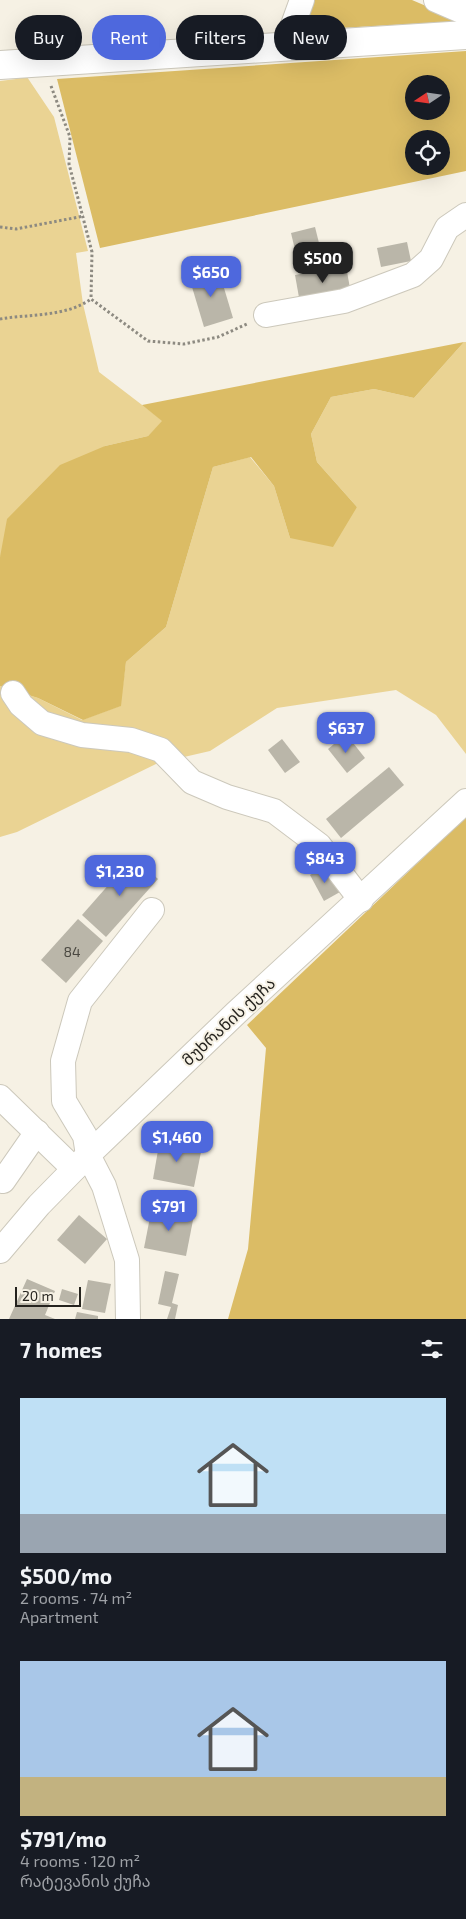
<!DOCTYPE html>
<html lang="en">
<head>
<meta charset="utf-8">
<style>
  body { margin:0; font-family:"Exo 2","Noto Sans Georgian",sans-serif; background:#20242c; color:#f1f3f6; height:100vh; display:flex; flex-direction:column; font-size:19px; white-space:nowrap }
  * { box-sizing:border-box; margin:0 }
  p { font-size:16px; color:#9ea1a6 }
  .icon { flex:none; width:28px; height:28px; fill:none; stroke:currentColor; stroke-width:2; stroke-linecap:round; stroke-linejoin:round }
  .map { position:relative; height:1319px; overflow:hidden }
  .sheet { display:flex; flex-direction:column; background:#171b24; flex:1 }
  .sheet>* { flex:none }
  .hud { position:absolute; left:15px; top:15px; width:436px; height:45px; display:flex; gap:10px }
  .needle { width:32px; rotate:257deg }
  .tools { position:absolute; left:405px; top:75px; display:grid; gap:10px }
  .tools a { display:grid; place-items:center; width:45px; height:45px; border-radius:50%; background:#171b24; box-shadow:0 5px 20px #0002; font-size:25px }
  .scale { position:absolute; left:15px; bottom:12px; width:66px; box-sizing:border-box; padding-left:5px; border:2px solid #25231e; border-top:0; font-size:14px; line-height:18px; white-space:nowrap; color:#25231e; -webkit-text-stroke:4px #f6f1e4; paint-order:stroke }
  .price { position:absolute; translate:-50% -42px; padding:0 11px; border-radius:10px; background:#4e68dd; color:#fff; font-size:16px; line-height:32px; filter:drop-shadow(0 1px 2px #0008) }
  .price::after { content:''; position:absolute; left:50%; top:30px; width:15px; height:11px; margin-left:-8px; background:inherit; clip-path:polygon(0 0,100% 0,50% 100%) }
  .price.current { background:#222; color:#fff }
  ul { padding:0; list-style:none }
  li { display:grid; align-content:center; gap:10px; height:265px; padding:0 20px }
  li span { display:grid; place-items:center; height:155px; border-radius:0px; color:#555 }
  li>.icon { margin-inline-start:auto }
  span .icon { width:90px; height:90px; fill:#fffc; stroke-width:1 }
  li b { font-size:21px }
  h2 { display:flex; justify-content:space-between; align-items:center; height:60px; padding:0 20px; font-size:21px }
  .chip { padding:0 18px; border-radius:22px; background:#171b24; box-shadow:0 5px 20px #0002; font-size:18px; line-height:45px }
  .chip.current { background:#4e68dd; color:#fff }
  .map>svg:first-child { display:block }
  .green { fill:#ead393 }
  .forest { fill:#dbbc65; fill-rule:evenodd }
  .building { fill:#bab6a9 }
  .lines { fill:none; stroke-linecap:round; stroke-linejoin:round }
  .minor-casing { stroke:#ccc8bb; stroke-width:26 }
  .major-casing { stroke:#ccc8bb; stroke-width:30 }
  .path { stroke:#8d8a81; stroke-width:3; stroke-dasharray:2.5 2.5; stroke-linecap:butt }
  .minor { stroke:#fff; stroke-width:24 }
  .major { stroke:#fff; stroke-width:28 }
  .labels { text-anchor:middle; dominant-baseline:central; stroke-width:4; stroke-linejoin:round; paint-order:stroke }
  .number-label { font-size:14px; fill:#4a4841 }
  .street-label { font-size:16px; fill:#25231e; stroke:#f6f1e4 }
</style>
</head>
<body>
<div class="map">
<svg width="466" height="1319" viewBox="0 0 466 1319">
  <rect width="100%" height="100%" fill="#f6f1e4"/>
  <g class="green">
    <path d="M25,74L54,117L88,251L76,253L83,304L99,372L163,421L148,436L105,446L0,557V81L16,79Z"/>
    <path d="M464,342H466V754L436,715L396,690L277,708L210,751L158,763L17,832L0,837V686L38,698L82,720L120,706L126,662L166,627L213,467L250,457L274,486L290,538L357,507L317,462L311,434L331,397L374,389L414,398Z"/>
  </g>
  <g class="forest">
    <path d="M307,0H412L461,21L307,30L304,14Z"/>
    <path d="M466,51V171L100,248L57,79ZM414,84H441V111H414ZM414,139H441V166H414Z"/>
    <path d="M464,342L414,398L374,389L331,397L311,434L317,462L357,507L333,547L290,538L274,486L251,457L213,467L166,627L126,662L121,706L83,720L38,698L0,686V557L7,519L60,465L105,446L148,436L162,421L142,405Z"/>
    <path d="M466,817V1319H228L248,1249L266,1048L247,1025Z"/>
  </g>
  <g class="building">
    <path d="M315,227L320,247L296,254L291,233Z"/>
    <path d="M407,242L411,261L381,267L377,248Z"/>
    <path d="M346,266L351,294L300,303L295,275Z"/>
    <path d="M218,268L233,318L204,327L189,277Z"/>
    <path d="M346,734L365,758L347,773L328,749Z"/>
    <path d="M282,739L300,762L285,773L268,750Z"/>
    <path d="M389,767L404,785L341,838L326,819Z"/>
    <path d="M133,857L158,879L106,937L82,915Z"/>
    <path d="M326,866L340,892L324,901L310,875Z"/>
    <path d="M78,919L103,941L66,983L41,960Z"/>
    <path d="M160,1139L202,1147L194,1187L153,1179Z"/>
    <path d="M152,1207L194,1215L186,1256L144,1248Z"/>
    <path d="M79,1215L107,1239L85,1264L57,1240Z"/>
    <path d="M165,1271L179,1274L172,1303L178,1305L175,1319H167L171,1307L158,1304Z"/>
    <path d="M27,1279L55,1291L45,1315L55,1319H9Z"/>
    <path d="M88,1280L111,1284L105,1313L82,1309Z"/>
    <path d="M62,1289L78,1294L74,1305L59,1300Z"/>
    <path d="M77,1312L98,1316V1319H75Z"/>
  </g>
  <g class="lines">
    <g class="minor-casing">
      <g id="minor">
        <path d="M436,0L466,13"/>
        <path d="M285,47L302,0"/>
        <path d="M266,315L344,301L413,275L431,259L447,228L466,215"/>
        <path d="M13,693L21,705L42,723L82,735L131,740L161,750L192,782L227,797L274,811L319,845L361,900"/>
        <path d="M0,1097L74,1169"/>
        <path d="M3,1181L37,1132"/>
        <path d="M0,1251L39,1205L88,1155L236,1013L466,801"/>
        <path d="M128,1319L127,1260L104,1186L88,1155L85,1136L64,1101L63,1061L80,1001L152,910"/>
      </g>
    </g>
    <g class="major-casing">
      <path id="major" d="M0,65L466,35"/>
    </g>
    <g class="path">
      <path d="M51,86L70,137L69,164L92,252L91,299L148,341L184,344L218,337L247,324"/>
      <path d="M0,227L16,229L84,216"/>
      <path d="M0,319C29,314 66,317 91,299"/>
    </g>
    <use href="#minor" class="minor"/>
    <use href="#major" class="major"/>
  </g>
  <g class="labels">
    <g class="number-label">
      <text x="72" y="951">84</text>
    </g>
    <g class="street-label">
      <text transform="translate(228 1021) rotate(-43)">მუხრანის ქუჩა</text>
    </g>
  </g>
</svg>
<div class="tools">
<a><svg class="needle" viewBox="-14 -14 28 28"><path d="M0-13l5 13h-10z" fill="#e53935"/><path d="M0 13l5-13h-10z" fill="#9ea1a6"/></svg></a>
<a><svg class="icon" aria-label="locate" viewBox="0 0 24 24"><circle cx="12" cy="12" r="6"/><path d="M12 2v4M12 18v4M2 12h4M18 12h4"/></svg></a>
</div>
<div class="scale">20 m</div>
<b class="price current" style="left:323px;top:284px">$500</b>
<b class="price" style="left:211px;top:298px">$650</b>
<b class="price" style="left:346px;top:754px">$637</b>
<b class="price" style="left:325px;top:884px">$843</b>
<b class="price" style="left:120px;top:897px">$1,230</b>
<b class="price" style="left:177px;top:1163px">$1,460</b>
<b class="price" style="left:169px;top:1232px">$791</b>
<div class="hud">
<a class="chip">Buy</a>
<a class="chip current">Rent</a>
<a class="chip">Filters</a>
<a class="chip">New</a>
</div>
</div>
<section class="sheet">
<h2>7 homes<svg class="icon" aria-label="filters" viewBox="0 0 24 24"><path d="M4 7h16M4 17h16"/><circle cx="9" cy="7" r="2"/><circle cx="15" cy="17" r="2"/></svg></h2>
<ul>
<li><span style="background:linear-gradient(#bfe0f5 75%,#9aa5b1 0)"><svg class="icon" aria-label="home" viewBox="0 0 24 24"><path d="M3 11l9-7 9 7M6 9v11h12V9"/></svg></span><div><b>$500/mo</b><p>2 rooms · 74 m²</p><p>Apartment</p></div></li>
<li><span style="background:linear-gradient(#a9c7e8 75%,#c2b280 0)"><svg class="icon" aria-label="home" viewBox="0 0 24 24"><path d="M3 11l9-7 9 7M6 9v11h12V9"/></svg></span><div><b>$791/mo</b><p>4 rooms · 120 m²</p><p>რატევანის ქუჩა</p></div></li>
</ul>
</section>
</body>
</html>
